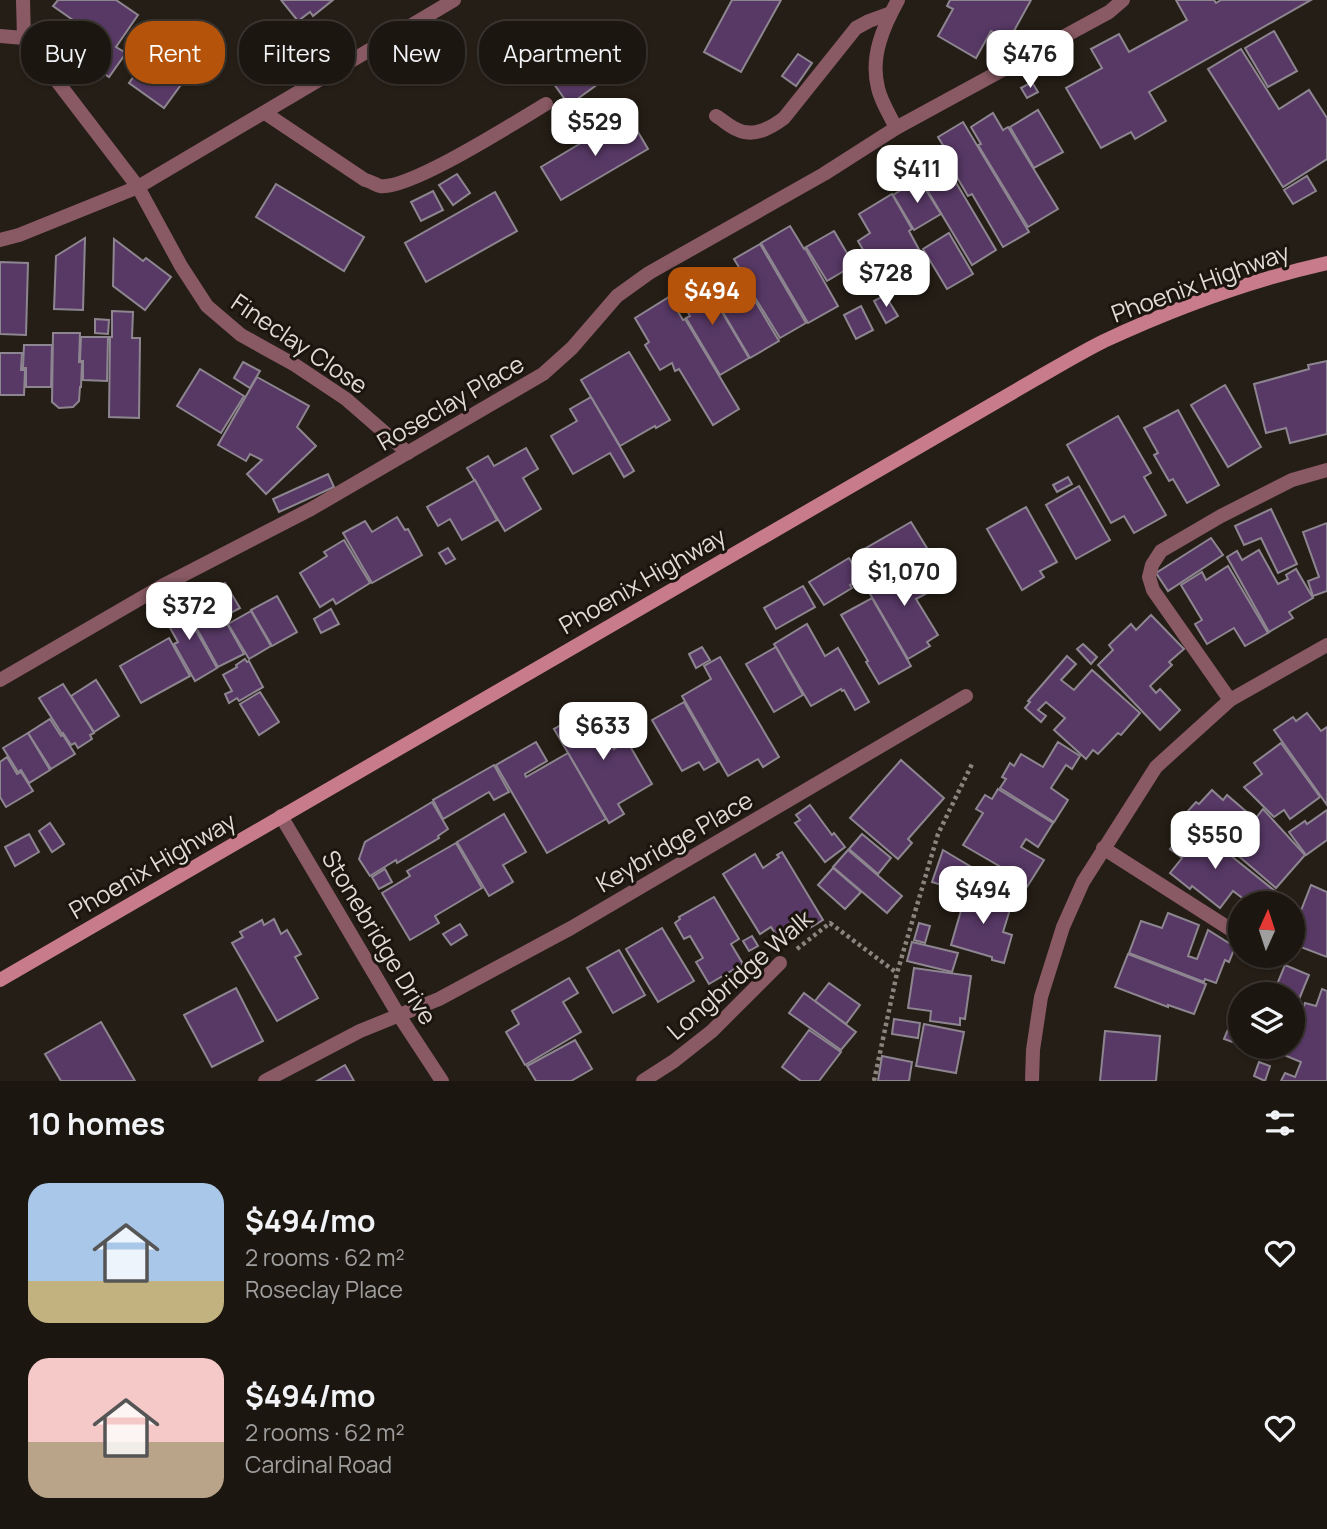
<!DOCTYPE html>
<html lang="en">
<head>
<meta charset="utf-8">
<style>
  body { margin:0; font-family:Manrope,sans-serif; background:#251f19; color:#f1f3f6; height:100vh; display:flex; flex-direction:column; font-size:26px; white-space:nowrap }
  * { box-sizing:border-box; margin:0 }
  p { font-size:23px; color:#a09f9f }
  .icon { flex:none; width:38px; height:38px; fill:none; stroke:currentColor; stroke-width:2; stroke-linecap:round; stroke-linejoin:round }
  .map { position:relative; height:1081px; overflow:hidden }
  .details { display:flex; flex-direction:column; background:#1c1610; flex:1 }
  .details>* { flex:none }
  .top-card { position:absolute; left:21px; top:21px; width:700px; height:63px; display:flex; gap:14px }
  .needle { width:46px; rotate:3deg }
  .controls { position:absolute; left:1228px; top:891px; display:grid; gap:14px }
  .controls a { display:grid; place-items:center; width:77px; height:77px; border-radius:50%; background:#1c1610; box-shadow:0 2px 5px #0004,0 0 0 2px #3a3530; font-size:35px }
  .price { position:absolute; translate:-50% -60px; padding:0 16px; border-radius:14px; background:#fff; color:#222; font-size:23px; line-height:46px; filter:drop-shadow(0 2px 4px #0008) }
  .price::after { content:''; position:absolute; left:50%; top:42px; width:21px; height:16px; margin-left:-10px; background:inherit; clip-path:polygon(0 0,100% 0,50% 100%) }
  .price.selected { background:#b45309; color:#fff }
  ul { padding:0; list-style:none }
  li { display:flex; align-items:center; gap:21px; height:175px; padding:0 28px }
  li span { display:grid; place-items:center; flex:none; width:196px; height:140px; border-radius:21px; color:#555 }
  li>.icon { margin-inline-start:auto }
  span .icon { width:84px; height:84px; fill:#fffc; stroke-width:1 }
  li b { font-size:30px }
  h2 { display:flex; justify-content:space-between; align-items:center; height:84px; padding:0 28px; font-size:30px }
  .chip { padding:0 24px; border-radius:28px; background:#1c1610; box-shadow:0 2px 5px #0004,0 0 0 2px #3a3530; font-size:24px; line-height:63px }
  .chip.selected { background:#b45309; color:#fff }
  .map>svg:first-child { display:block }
  .building { fill:#583966; stroke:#8d8690; stroke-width:2 }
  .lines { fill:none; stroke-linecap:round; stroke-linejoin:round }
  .path { stroke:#89847d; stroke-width:4.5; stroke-dasharray:3.5 3.5; stroke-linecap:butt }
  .service { stroke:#8a5a64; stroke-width:14 }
  .minor { stroke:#8a5a64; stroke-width:14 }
  .tertiary { stroke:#8a5a64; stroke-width:14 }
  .secondary { stroke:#c87b8b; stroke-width:14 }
  .labels { text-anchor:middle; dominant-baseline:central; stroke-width:6; stroke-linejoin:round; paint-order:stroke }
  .street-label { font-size:24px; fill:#dfdad5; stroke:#1b150d }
</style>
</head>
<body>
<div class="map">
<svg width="1327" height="1081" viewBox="0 0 1327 1081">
  <rect width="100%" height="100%" fill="#251e16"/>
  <g class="building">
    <path d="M58,0H116L138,15L116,47L126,53L109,77L87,62L69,40L80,25L53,6Z"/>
    <path d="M281,0H333L313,16L310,12L298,21Z"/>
    <path d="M732,0H781L741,72L704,52Z"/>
    <path d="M950,0H1031L1009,40L991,31L976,58L938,36L953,9L947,6Z"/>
    <path d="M1176,0H1214L1216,3L1221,0H1311L1149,92L1166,121L1135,139L1131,132L1101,148L1066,88L1102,68L1091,49L1119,34L1129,52L1187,20Z"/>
    <path d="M1274,31L1297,71L1268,87L1245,48Z"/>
    <path d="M164,35L199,60L164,108L129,83Z"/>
    <path d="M1241,49L1279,109L1309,90L1327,118V159L1283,187L1208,69Z"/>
    <path d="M798,54L812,63L796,86L782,76Z"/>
    <path d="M594,55L609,76L569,105L554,84Z"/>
    <path d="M1032,82L1038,92L1027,98L1021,88Z"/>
    <path d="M1038,110L1063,152L1034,168L1010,127Z"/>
    <path d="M993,113L1003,130L1008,127L1058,209L1028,227L978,145L981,144L971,127Z"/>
    <path d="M628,115L648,149L561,200L541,167Z"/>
    <path d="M963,122L1029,232L1003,247L972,194L968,196L948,162L952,160L938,137Z"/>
    <path d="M945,164L996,250L972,265L920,178Z"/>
    <path d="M457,174L470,193L453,205L439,185Z"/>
    <path d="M1307,176L1316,191L1293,204L1284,190Z"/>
    <path d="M919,179L941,214L914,230L893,195Z"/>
    <path d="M276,184L364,237L344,271L256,217Z"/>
    <path d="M433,191L443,210L421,221L411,202Z"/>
    <path d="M495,192L517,231L426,282L405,243Z"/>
    <path d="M892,194L912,229L909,231L928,266L886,290L858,241L870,233L859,214Z"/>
    <path d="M790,226L804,249L805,248L838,306L808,323L761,243Z"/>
    <path d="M834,231L854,265L827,281L806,247Z"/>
    <path d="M949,233L973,274L947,289L923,249Z"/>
    <path d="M85,238L83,310L54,309L56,256Z"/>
    <path d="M114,239L143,261L146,258L171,277L145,310L113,286Z"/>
    <path d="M760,244L806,323L780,338L746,283L748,282L734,259Z"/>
    <path d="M0,262L28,263L26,335L0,334Z"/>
    <path d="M729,268L740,287L745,284L779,341L750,358L705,282Z"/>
    <path d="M702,278L749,358L720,375L686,318L690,316L677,293Z"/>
    <path d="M885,295L898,316L886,323L874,301Z"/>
    <path d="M669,297L683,320L685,319L739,409L713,425L679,369L675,371L672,363L660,370L645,345L649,342L635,318Z"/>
    <path d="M861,306L873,330L856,339L844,315Z"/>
    <path d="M112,311L133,312L132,338H140L139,418L109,417L110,337H112Z"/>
    <path d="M95,319L109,320L108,334L95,333Z"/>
    <path d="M53,333H80L79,362H82L81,387H80L79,401L73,407L59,408L52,402Z"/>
    <path d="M81,337H108L107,381L83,380V361H80Z"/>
    <path d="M24,345H52L51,387H26V368H23Z"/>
    <path d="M629,352L670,420L656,428L655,426L620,446L581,380Z"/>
    <path d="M0,353H22L21,370H25L24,395H0Z"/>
    <path d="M1327,361V434L1290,443L1286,428L1266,433L1254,384L1309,369L1308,365Z"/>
    <path d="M243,362L260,371L250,388L234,378Z"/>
    <path d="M200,369L244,396L221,433L177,406Z"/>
    <path d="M257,377L309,406L297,427L316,446L266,494L247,474L262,460L250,454L246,461L218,445Z"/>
    <path d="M1225,385L1261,447L1228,467L1191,405Z"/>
    <path d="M591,397L634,471L624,477L610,453L573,474L551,436L577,421L570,409Z"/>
    <path d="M1178,410L1219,485L1187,503L1173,479L1169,481L1154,455L1158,453L1144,428Z"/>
    <path d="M1118,416L1151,473L1144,477L1166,515L1134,533L1124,516L1111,523L1067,445Z"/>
    <path d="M526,448L538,469L523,478L541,509L505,531L467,468L488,456L494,466Z"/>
    <path d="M328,474L334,487L279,512L273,499Z"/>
    <path d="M1068,477L1072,484L1057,492L1053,485Z"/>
    <path d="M475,480L497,520L462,540L450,519L438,526L427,507Z"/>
    <path d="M1079,486L1110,540L1076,559L1046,505Z"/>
    <path d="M1026,507L1057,562L1040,571L1044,577L1022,590L987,529Z"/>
    <path d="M1271,509L1297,564L1278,573L1261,538L1244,545L1235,526Z"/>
    <path d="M397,517L405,530L408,529L422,555L372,583L343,533L365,521L372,532Z"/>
    <path d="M911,522L930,553L913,563L907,552L865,576L854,555Z"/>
    <path d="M1327,523V591L1313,596L1308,581L1319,577L1303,532Z"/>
    <path d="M1211,538L1223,555L1168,591L1156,573Z"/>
    <path d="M344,540L370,583L336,604L333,599L320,607L300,573L327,556L324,552Z"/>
    <path d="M448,548L455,559L446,564L439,553Z"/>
    <path d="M1259,550L1278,584L1288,579L1286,575L1296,569L1313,598L1289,612L1293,618L1269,632L1227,557L1237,551L1242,560Z"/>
    <path d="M849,558L861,578L850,585L852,588L824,605L809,582Z"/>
    <path d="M910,561L929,592L916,599L938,635L927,642L930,646L908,659L866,587Z"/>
    <path d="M1228,566L1268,633L1245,646L1234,628L1207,644L1195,624L1202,620L1181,585L1202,572L1206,580Z"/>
    <path d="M225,583L240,608L225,616L211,591Z"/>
    <path d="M205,584L244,654L218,667L180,598Z"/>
    <path d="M803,586L815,607L776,629L764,608Z"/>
    <path d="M277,596L297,632L272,646L251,610Z"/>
    <path d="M872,598L911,666L879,684L866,662L868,661L841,615Z"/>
    <path d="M180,602L217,668L195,681L174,644L178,642L161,612Z"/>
    <path d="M331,609L339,624L321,633L314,619Z"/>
    <path d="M251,611L271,646L249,659L228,624Z"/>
    <path d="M1151,615L1184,649L1169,662L1172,665L1150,686L1156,693L1160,689L1180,710L1160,730L1098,665L1113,650L1109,645L1131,624L1136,630Z"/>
    <path d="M807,624L825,656L838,648L869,702L855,710L844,690L842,691L841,689L811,706L774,644Z"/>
    <path d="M169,638L190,676L141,703L120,666Z"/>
    <path d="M1083,644L1097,657L1091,664L1077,649Z"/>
    <path d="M702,647L710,660L696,668L689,654Z"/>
    <path d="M776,647L803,695L774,712L746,664Z"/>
    <path d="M1067,656L1076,664L1061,680L1074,690L1092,670L1140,713L1121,735L1118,733L1098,754L1093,750L1086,759L1054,730L1065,718L1046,702L1038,710L1046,716L1041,722L1025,708L1030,702L1028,701Z"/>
    <path d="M720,657L779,757L763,767L758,759L728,776L682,696L711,679L704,666Z"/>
    <path d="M245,659L247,662L249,661L263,687L239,701L237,698L229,703L225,694L232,691L223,675L237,667L236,665Z"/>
    <path d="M96,680L119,716L94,732L71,696Z"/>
    <path d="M63,684L94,733L90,735L92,739L78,748L75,743L71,745L63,733L62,734L39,698Z"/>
    <path d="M260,692L279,722L259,735L240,704Z"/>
    <path d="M684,702L718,762L704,770L699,762L682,771L652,720Z"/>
    <path d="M597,705L610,727L603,731L614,749L627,741L652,784L618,804L624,814L609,823L554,729Z"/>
    <path d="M1307,713L1321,731L1327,727V805L1274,730L1293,717L1296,721Z"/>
    <path d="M50,719L61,736L63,735L75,754L51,769L28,733Z"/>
    <path d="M28,733L50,770L29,783L21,770L18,772L3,748Z"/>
    <path d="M536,742L547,761L525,774L526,777L568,753L606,819L547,853L496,765Z"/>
    <path d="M1058,742L1080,756L1072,769L1066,765L1051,788L1068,800L1054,822L1000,788L1006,779L1002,777L1010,763L1014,766L1021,754L1043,767Z"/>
    <path d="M1281,743L1320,797L1290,819L1284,810L1274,817L1244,787L1262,774L1254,763Z"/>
    <path d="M7,757L17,774L21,772L33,791L6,807L0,797V762Z"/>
    <path d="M901,760L944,798L908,839L912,843L898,859L850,818Z"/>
    <path d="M494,765L509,792L494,800L489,792L443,819L433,800Z"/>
    <path d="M998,789L1053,823L1038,847L1026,839L1021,847L1044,860L1027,887L1004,873L1006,870L963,845L983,813L976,809L985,795L992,799Z"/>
    <path d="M1212,790L1223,800L1227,795L1255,819L1263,809L1305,855L1276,888L1187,812L1196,802L1199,804Z"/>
    <path d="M432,802L448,829L438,836L439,838L397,863L396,860L370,876L359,859L365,842Z"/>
    <path d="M810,805L832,835L834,833L845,847L825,862L795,823L800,820L796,815Z"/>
    <path d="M1327,810V840L1306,855L1289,832L1305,821L1307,824Z"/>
    <path d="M504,814L526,852L503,865L513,882L489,896L457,842Z"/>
    <path d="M50,823L64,844L52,852L39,831Z"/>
    <path d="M1190,823L1275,891L1265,903H1249L1233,891L1220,908L1192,886L1190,889L1170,873L1182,858L1170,849Z"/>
    <path d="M29,834L39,852L15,866L5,847Z"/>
    <path d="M862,834L891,858L878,874L849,849Z"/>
    <path d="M456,843L482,888L435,916L439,923L410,940L382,893L410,876L407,871Z"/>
    <path d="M848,850L902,896L887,913L833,867Z"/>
    <path d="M943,850L973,868L965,892L932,882Z"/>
    <path d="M782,852L823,920L782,945L771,927L760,934L723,874L755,854L763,868L779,857L777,855Z"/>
    <path d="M833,868L861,892L845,909L818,885Z"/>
    <path d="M385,869L392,882L379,889L372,877Z"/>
    <path d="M1311,885L1327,892V957L1293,944V931Z"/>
    <path d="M967,890L1012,903L1003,932L1012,935L1004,963L992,960V957L951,945Z"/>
    <path d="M714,897L739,939L731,944L743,964L709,984L696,962L703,958L690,936L684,939L675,923L680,919L679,917Z"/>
    <path d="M1168,913L1199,925L1188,956L1197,959L1208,930L1235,947L1229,962L1225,960L1216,983L1205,979L1204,982L1129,953L1141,921L1162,928Z"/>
    <path d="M274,919L281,934L287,930L301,954L295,957L318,998L277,1021L232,943L243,937L240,932L262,920L264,925Z"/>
    <path d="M919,923L930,926L925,943L914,940Z"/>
    <path d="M460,924L467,935L451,945L443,934Z"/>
    <path d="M662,928L694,981L658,1002L626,949Z"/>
    <path d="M752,936L758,946L749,951L743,941Z"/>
    <path d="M912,942L958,953L952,972L907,961Z"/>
    <path d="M619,950L645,995L613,1013L587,968Z"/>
    <path d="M1128,954L1206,984L1194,1014L1168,1005V1007L1115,987Z"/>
    <path d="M1285,965L1309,975L1293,1014V994H1273Z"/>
    <path d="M914,968L971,976L965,1019L960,1018V1025L930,1021L931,1011L908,1008Z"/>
    <path d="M569,978L578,993L563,1002L581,1032L525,1065L506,1032L519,1024L512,1011Z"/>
    <path d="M829,983L860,1005L846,1024L815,1001Z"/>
    <path d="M236,988L263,1041L212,1067L184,1015Z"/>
    <path d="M1322,989L1327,991V1081H1281L1285,1073L1295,1077L1301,1062L1284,1055L1287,1046H1293V1032L1305,1003L1316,1006Z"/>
    <path d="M804,993L856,1032L841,1050L789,1013Z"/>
    <path d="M1241,998V1045L1224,1039Z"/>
    <path d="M894,1019L920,1023L918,1038L892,1034Z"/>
    <path d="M101,1022L135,1081H61L45,1054Z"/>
    <path d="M924,1024L964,1032L956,1073L916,1066Z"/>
    <path d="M809,1030L841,1052L819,1081H801L782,1067Z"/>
    <path d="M1105,1031L1160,1036L1156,1081H1100Z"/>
    <path d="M575,1040L592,1069L571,1081H536L527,1066Z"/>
    <path d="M1244,1046H1271L1267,1056Z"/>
    <path d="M882,1056L912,1062L909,1081H878Z"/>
    <path d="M1259,1062L1270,1066L1265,1081L1254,1076Z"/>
    <path d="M345,1065L354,1081H317Z"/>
  </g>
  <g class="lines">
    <g class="path">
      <path d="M797,949L830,923L897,973"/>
      <path d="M874,1081L897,973L938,834L973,762"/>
    </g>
    <g class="service">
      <path d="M265,113L365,180C370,181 376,185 380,186C410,190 517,121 546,104"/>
      <path d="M716,116C723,120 729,126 736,129C752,138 771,128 784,118L856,28L869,21L891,13"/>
    </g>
    <g class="minor">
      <path d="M23,0L24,38"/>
      <path d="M0,36L24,38L138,187L181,266L207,306L241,335L295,365L346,399L408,453"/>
      <path d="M896,128C890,115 881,102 878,88C870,57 883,27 898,0"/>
      <path d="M0,240L19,235L138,187L454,0"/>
      <path d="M0,680L162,586L311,509L543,374L572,348L617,296L649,273L824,174L896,128L1109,12L1123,0"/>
      <path d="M1230,700L1153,590L1149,577L1152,565L1161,551L1221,516L1292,480L1327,470"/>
      <path d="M1103,848L1241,936"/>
      <path d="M265,1081L360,1031L439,999L571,928L966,696"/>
      <path d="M643,1081L674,1061L712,1031L780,963"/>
      <path d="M1032,1081L1033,1050L1041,997L1063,927L1083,882L1156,767L1230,700L1327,645"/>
    </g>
    <path class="tertiary" d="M281,816L398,1014L442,1081"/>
    <path class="secondary" d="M0,980L1034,380C1057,367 1080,353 1104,341C1175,308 1251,280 1327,263"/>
  </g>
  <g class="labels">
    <g class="street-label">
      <text transform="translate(1200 282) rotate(-20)">Phoenix Highway</text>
      <text transform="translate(300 343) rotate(34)">Fineclay Close</text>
      <text transform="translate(450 402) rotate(-30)">Roseclay Place</text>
      <text transform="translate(642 580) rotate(-30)">Phoenix Highway</text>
      <text transform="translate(674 841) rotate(-30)">Keybridge Place</text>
      <text transform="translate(152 865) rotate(-30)">Phoenix Highway</text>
      <text transform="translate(380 937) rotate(59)">Stonebridge Drive</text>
      <text transform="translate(739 974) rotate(-41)">Longbridge Walk</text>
    </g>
  </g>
</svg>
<div class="controls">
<a><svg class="needle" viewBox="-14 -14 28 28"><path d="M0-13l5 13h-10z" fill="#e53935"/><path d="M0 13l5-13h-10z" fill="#a09f9f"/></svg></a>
<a><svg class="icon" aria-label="layers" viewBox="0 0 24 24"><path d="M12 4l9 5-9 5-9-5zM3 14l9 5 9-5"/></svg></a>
</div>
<b class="price" style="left:1030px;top:90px">$476</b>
<b class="price" style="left:595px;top:158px">$529</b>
<b class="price" style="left:917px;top:205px">$411</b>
<b class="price" style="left:886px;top:309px">$728</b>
<b class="price selected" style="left:712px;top:327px">$494</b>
<b class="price" style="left:904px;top:608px">$1,070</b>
<b class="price" style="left:189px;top:642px">$372</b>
<b class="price" style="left:603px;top:762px">$633</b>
<b class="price" style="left:1215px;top:871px">$550</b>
<b class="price" style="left:983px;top:926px">$494</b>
<div class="top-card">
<a class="chip">Buy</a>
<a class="chip selected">Rent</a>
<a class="chip">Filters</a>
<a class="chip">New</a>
<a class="chip">Apartment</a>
</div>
</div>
<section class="details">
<h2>10 homes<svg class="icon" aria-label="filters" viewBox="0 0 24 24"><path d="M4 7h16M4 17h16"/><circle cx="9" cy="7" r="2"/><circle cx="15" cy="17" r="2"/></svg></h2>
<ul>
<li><span style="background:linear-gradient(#a9c7e8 70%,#c2b280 0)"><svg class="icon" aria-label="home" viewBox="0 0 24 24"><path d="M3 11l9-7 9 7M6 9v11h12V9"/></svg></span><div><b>$494/mo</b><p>2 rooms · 62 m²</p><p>Roseclay Place</p></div><svg class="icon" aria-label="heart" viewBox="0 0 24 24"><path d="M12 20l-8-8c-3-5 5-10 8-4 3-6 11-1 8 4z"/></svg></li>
<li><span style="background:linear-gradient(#f6c9c9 60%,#b9a48a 0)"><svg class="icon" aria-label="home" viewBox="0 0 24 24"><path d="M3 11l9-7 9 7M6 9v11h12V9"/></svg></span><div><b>$494/mo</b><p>2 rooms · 62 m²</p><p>Cardinal Road</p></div><svg class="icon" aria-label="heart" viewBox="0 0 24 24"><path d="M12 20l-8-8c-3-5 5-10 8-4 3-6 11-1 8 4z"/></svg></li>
</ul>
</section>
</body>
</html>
